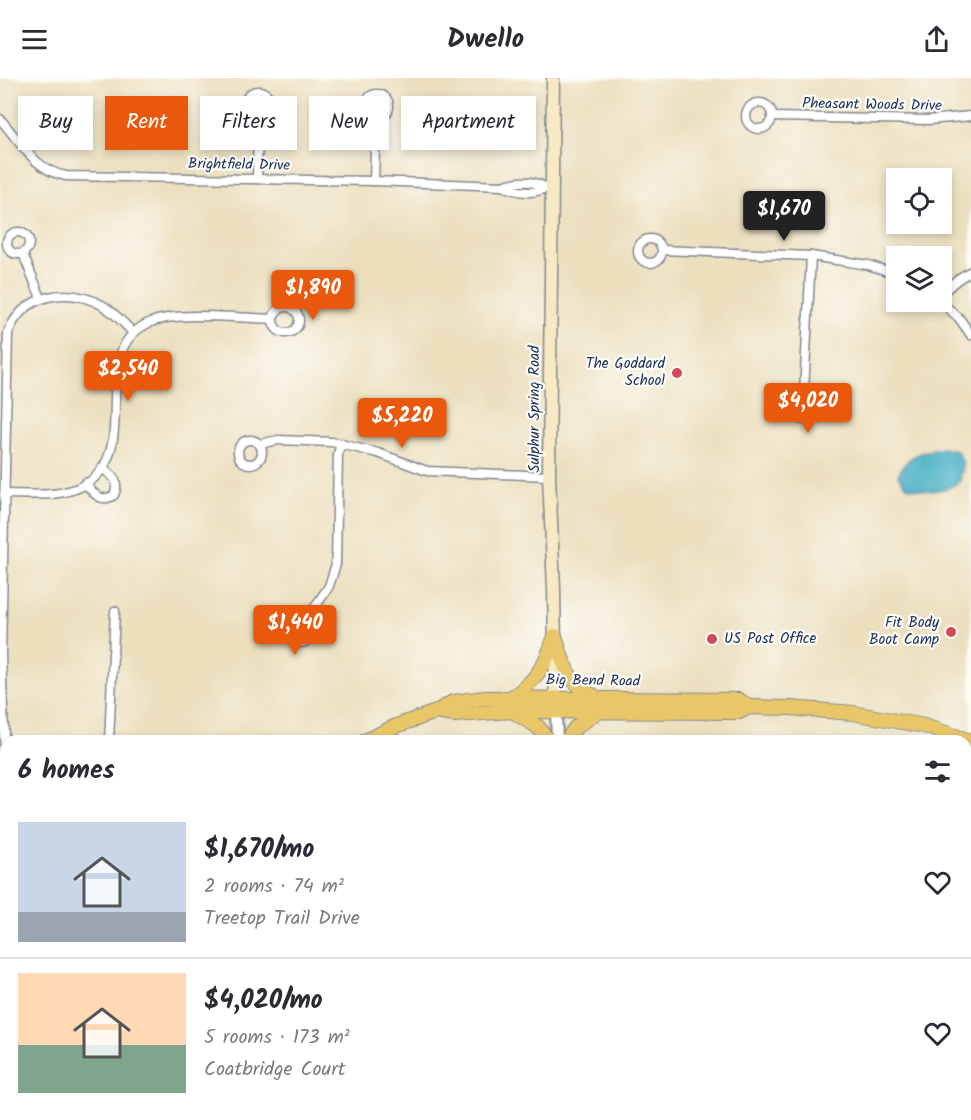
<!DOCTYPE html>
<html lang="en">
<head>
<meta charset="utf-8">
<style>
  body { margin:0; font-family:Kalam,sans-serif; background:#f7f7f7; color:#2b2b33; height:100vh; display:flex; flex-direction:column; font-size:22px; white-space:nowrap }
  * { box-sizing:border-box; margin:0 }
  p { font-size:20px; color:#7c7c81 }
  .icon { flex:none; width:33px; height:33px; fill:none; stroke:currentColor; stroke-width:2; stroke-linecap:round; stroke-linejoin:round }
  .map { position:relative; flex:1; overflow:hidden }
  .drawer { position:absolute; left:0px; top:657px; width:972px; height:386px; display:flex; flex-direction:column; background:#fff; border-radius:18px 18px 0 0; box-shadow:0 3px 9px #0003 }
  .drawer>* { flex:none }
  .guide { position:absolute; left:18px; top:18px; width:600px; height:54px; display:flex; gap:12px }
  .buttons { position:absolute; left:886px; top:90px; display:grid; gap:12px }
  .buttons a { display:grid; place-items:center; width:66px; height:66px; border-radius:0px; background:#fff; box-shadow:0 3px 9px #0003; font-size:30px }
  .price { position:absolute; translate:-50% -51px; padding:0 14px; border-radius:6px; background:#ea580c; color:#fff; font-size:20px; line-height:39px; filter:drop-shadow(0 2px 3px #0008) }
  .price::after { content:''; position:absolute; left:50%; top:36px; width:18px; height:14px; margin-left:-9px; background:inherit; clip-path:polygon(0 0,100% 0,50% 100%) }
  .price.active { background:#222; color:#fff }
  ul { padding:0; list-style:none }
  li { display:flex; align-items:center; gap:18px; height:150px; padding:0 18px }
  li+li { border-top:2px solid #e1e1e2 }
  li span { display:grid; place-items:center; flex:none; width:168px; height:120px; border-radius:0px; color:#555 }
  li>.icon { margin-inline-start:auto }
  span .icon { width:72px; height:72px; fill:#fffc; stroke-width:1 }
  li b { font-size:26px }
  h2 { display:flex; justify-content:space-between; align-items:center; height:72px; padding:0 18px; font-size:26px }
  .tag { padding:0 21px; border-radius:0px; background:#fff; box-shadow:0 3px 9px #0003; font-size:21px; line-height:54px }
  .tag.active { background:#ea580c; color:#fff }
  header { display:flex; justify-content:space-between; align-items:center; height:78px; padding:0 18px; background:#fff; font-size:27px; font-weight:700 }
  .map>svg:first-child { display:block }
  .water { fill:#45afc4; stroke:#306f91; stroke-width:1.5 }
  .lines { fill:none; stroke-linecap:round; stroke-linejoin:round }
  .minor-casing { stroke:#83878e; stroke-width:11 }
  .tertiary-casing { stroke:#83878e; stroke-width:14 }
  .secondary-casing { stroke:#83878e; stroke-width:15 }
  .primary-casing { stroke:#83878e; stroke-width:16 }
  .minor { stroke:#fff; stroke-width:8 }
  .tertiary { stroke:#fff; stroke-width:10 }
  .secondary { stroke:#f6e9c3; stroke-width:12 }
  .primary { stroke:#e9c769; stroke-width:14 }
  .poi-dot { fill:#d1495b; stroke:#fdfcf7; stroke-width:2 }
  .labels { text-anchor:middle; dominant-baseline:central; stroke-width:4.5; stroke-linejoin:round; paint-order:stroke }
  .street-label { font-size:15px; fill:#1b2f5e; stroke:#fdfcf7 }
  .poi-label { font-size:15px; fill:#1b2f5e; stroke:#fdfcf7; text-anchor:end }
</style>
</head>
<body>
<header><svg class="icon" aria-label="menu" viewBox="0 0 24 24"><path d="M4 6h16M4 12h16M4 18h16"/></svg>Dwello<svg class="icon" aria-label="share" viewBox="0 0 24 24"><path d="M12 15V3M7 8l5-5 5 5M5 13v7h14v-7"/></svg></header>
<div class="map">
<svg width="971" height="1042" viewBox="0 0 971 1042">
  <rect width="100%" height="100%" fill="#fdfcf7"/>
  <filter id="ink" filterUnits="userSpaceOnUse"><feTurbulence type="fractalNoise" baseFrequency=".0167" numOctaves="2"/><feDisplacementMap in="SourceGraphic" scale="12" xChannelSelector="R" yChannelSelector="G"/><feConvolveMatrix kernelMatrix="1 2 1 2 8 2 1 2 1" color-interpolation-filters="sRGB"/></filter>
  <filter id="wash" filterUnits="userSpaceOnUse"><feTurbulence type="fractalNoise" baseFrequency=".008" numOctaves="4" result="noise"/><feDisplacementMap in="SourceGraphic" scale="24" xChannelSelector="R" yChannelSelector="G"/><feGaussianBlur stdDeviation="1.35" result="paint"/><feColorMatrix in="noise" values="0 0 0 0 0 0 0 0 0 0 0 0 0 0 0 0 0 1.4 0 .05"/><feComposite in="paint" operator="in"/></filter>
  <g filter="url(#wash)">
    <rect width="100%" height="100%" fill="#ebdfbe"/>
    <path class="water" d="M942,370L957,373L963,386L960,403C943,416 927,413 908,409L898,397C909,375 920,375 942,370Z"/>
  </g>
  <g filter="url(#ink)">
    <g class="lines">
      <g class="minor-casing">
        <g id="minor">
          <circle cx="258" cy="26" r="13"/>
          <circle cx="377" cy="28" r="12"/>
          <circle cx="759" cy="38" r="13"/>
          <path d="M772,39L929,42L971,38"/>
          <path d="M0,41C20,63 35,93 66,98L374,103L502,108C512,112 526,116 537,113C543,112 545,109 552,109"/>
          <path d="M257,101L258,39"/>
          <path d="M374,103L376,40"/>
          <path d="M502,108C516,103 532,102 545,109"/>
          <circle cx="18" cy="165" r="11"/>
          <circle cx="650" cy="173" r="12"/>
          <path d="M662,172L811,178L868,187L897,196"/>
          <path d="M23,176L41,220"/>
          <path d="M942,215L958,201L971,193"/>
          <path d="M941,224L959,240L971,257"/>
          <circle cx="286" cy="242" r="13"/>
          <circle cx="805" cy="328" r="14"/>
          <path d="M804,314L811,178"/>
          <circle cx="250" cy="374" r="12"/>
          <path d="M260,366L278,362L332,364L378,375L427,393L549,398"/>
          <path d="M85,405C93,415 101,426 114,417C120,403 113,398 102,390"/>
          <path d="M4,416C26,416 50,419 72,412C153,386 79,273 151,244C177,233 242,240 273,241"/>
          <circle cx="300" cy="553" r="12"/>
          <path d="M306,543L329,508L336,486L338,376L341,365"/>
          <path d="M109,663L115,533"/>
          <path d="M6,708L1,576L8,255C23,216 67,208 102,227C114,234 124,245 133,255"/>
          <path d="M966,829L971,828"/>
          <path d="M966,881L971,895"/>
          <path d="M966,1023L971,1022"/>
          <path d="M450,1036V1042"/>
          <path d="M785,1036L789,1042"/>
          <path d="M5,1042L6,708"/>
          <path d="M637,1042L664,1036"/>
          <path d="M725,1042L745,1036"/>
          <path d="M877,1042L905,1036"/>
        </g>
      </g>
      <g class="tertiary-casing">
        <g id="tertiary">
          <path d="M556,633L557,663"/>
          <path d="M532,1036L533,1042"/>
        </g>
      </g>
      <g class="secondary-casing">
        <path id="secondary" d="M553,0L549,398L554,511L556,629"/>
      </g>
      <g class="primary-casing">
        <g id="primary">
          <path d="M555,558C565,590 566,603 597,620"/>
          <path d="M512,619C536,604 547,584 555,558"/>
          <path d="M436,634L454,637L512,633L739,634L749,629L790,630L853,635L924,648L971,663"/>
          <path d="M514,634L538,649L549,663"/>
          <path d="M365,663L396,648L436,634L453,624L485,620L739,622L749,629"/>
          <path d="M566,663L576,649L597,634"/>
          <path d="M0,708H6"/>
        </g>
      </g>
      <use href="#minor" class="minor"/>
      <use href="#tertiary" class="tertiary"/>
      <use href="#secondary" class="secondary"/>
      <use href="#primary" class="primary"/>
    </g>
  </g>
  <g class="poi-dot">
    <circle cx="677" cy="295" r="6"/>
    <circle cx="951" cy="554" r="6"/>
    <circle cx="712" cy="561" r="6"/>
  </g>
  <g class="labels">
    <g class="street-label">
      <text transform="translate(872 27) rotate(1)">Pheasant Woods Drive</text>
      <text transform="translate(239 87) rotate(1)">Brightfield Drive</text>
      <text transform="translate(535 331) rotate(-90)">Sulphur Spring Road</text>
      <text transform="translate(593 603) rotate(1)">Big Bend Road</text>
    </g>
    <g class="poi-label">
      <text x="665" y="286">The Goddard<tspan x="665" dy="17">School</tspan></text>
      <text x="939" y="545">Fit Body<tspan x="939" dy="17">Boot Camp</tspan></text>
      <text x="724" y="561" text-anchor="start">US Post Office</text>
    </g>
  </g>
</svg>
<div class="buttons">
<a><svg class="icon" aria-label="locate" viewBox="0 0 24 24"><circle cx="12" cy="12" r="6"/><path d="M12 2v4M12 18v4M2 12h4M18 12h4"/></svg></a>
<a><svg class="icon" aria-label="layers" viewBox="0 0 24 24"><path d="M12 4l9 5-9 5-9-5zM3 14l9 5 9-5"/></svg></a>
</div>
<b class="price active" style="left:784px;top:164px">$1,670</b>
<b class="price" style="left:313px;top:243px">$1,890</b>
<b class="price" style="left:128px;top:324px">$2,540</b>
<b class="price" style="left:808px;top:356px">$4,020</b>
<b class="price" style="left:402px;top:371px">$5,220</b>
<b class="price" style="left:295px;top:578px">$1,440</b>
<div class="guide">
<a class="tag">Buy</a>
<a class="tag active">Rent</a>
<a class="tag">Filters</a>
<a class="tag">New</a>
<a class="tag">Apartment</a>
</div>
<section class="drawer">
<h2>6 homes<svg class="icon" aria-label="filters" viewBox="0 0 24 24"><path d="M4 7h16M4 17h16"/><circle cx="9" cy="7" r="2"/><circle cx="15" cy="17" r="2"/></svg></h2>
<ul>
<li><span style="background:linear-gradient(#c9d6e8 75%,#9aa5b1 0)"><svg class="icon" aria-label="home" viewBox="0 0 24 24"><path d="M3 11l9-7 9 7M6 9v11h12V9"/></svg></span><div><b>$1,670/mo</b><p>2 rooms · 74 m²</p><p>Treetop Trail Drive</p></div><svg class="icon" aria-label="heart" viewBox="0 0 24 24"><path d="M12 20l-8-8c-3-5 5-10 8-4 3-6 11-1 8 4z"/></svg></li>
<li><span style="background:linear-gradient(#ffd9b3 60%,#7fa58c 0)"><svg class="icon" aria-label="home" viewBox="0 0 24 24"><path d="M3 11l9-7 9 7M6 9v11h12V9"/></svg></span><div><b>$4,020/mo</b><p>5 rooms · 173 m²</p><p>Coatbridge Court</p></div><svg class="icon" aria-label="heart" viewBox="0 0 24 24"><path d="M12 20l-8-8c-3-5 5-10 8-4 3-6 11-1 8 4z"/></svg></li>
</ul>
</section>
</div>
</body>
</html>
